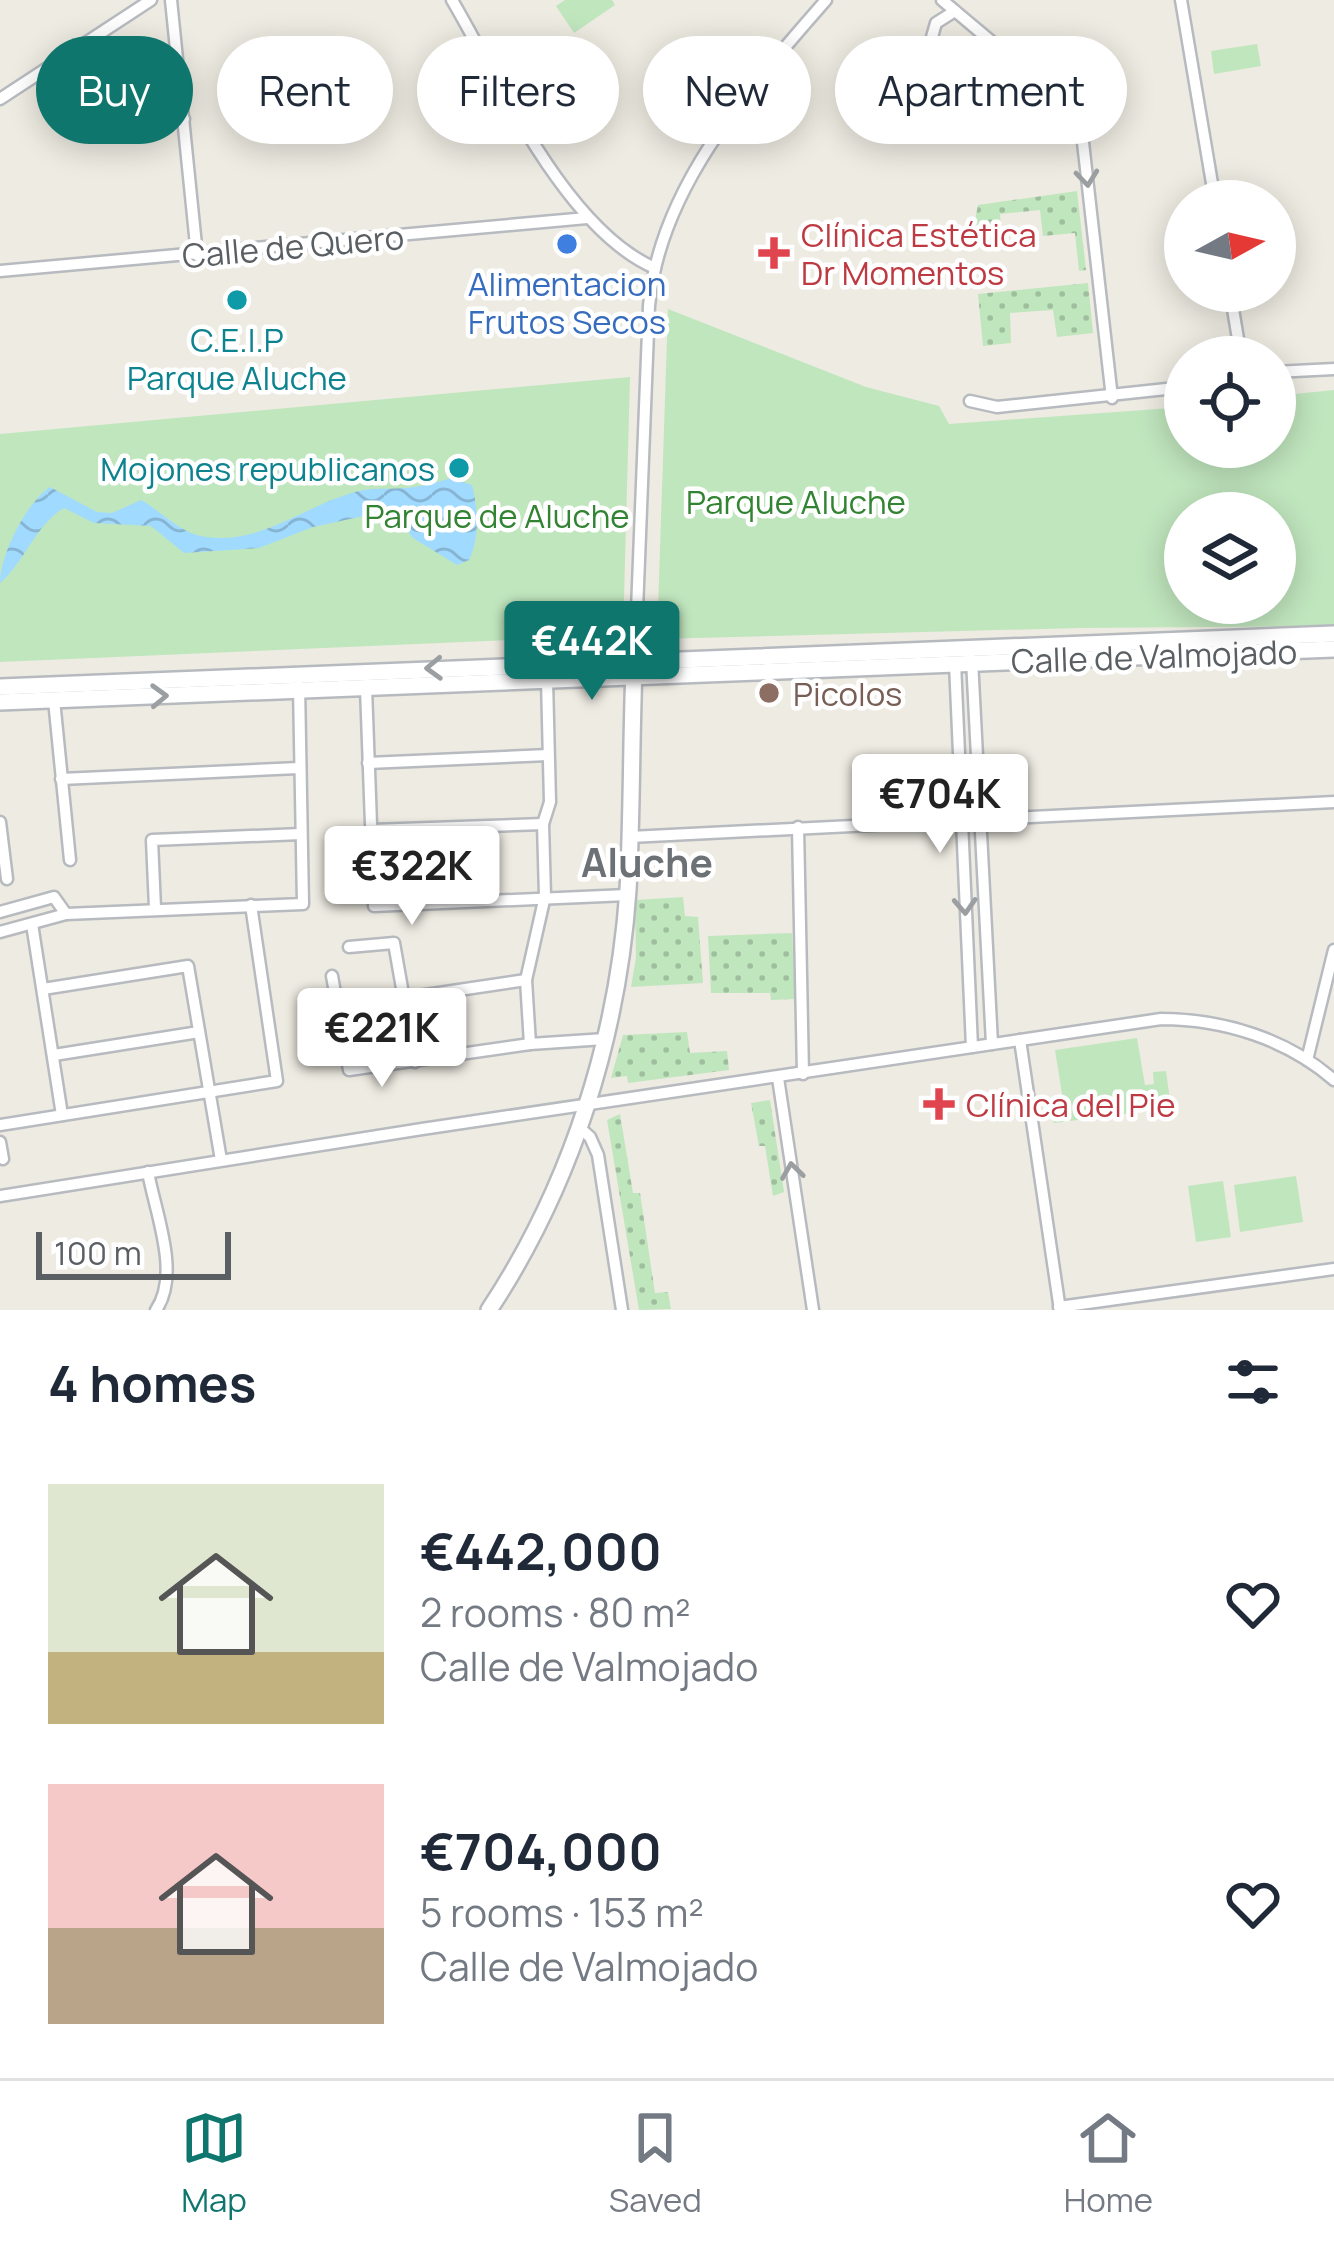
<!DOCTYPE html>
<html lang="en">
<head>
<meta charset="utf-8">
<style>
  body { margin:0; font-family:Manrope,sans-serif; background:#f2f2f3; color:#1f2937; height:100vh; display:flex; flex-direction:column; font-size:45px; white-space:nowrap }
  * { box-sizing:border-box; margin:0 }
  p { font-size:39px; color:#747a83 }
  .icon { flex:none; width:66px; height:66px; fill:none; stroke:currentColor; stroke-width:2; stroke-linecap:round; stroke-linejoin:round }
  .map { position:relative; height:1310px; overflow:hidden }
  .details { display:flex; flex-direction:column; background:#fff; flex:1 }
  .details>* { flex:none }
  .banner { position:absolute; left:36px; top:36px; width:1263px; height:108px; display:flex; gap:24px }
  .needle { width:78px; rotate:82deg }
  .fabs { position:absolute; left:1164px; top:180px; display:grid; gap:24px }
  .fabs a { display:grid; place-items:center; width:132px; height:132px; border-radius:50%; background:#fff; box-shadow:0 6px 30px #0003; font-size:60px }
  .scale { position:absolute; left:36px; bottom:30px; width:195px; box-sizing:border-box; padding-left:12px; border:6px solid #5a5f63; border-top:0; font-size:33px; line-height:42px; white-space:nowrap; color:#5a5f63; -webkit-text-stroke:9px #fff; paint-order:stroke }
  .price { position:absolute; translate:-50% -102px; padding:0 27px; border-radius:12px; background:#fff; color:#222; font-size:39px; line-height:78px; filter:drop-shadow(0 3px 6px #0008) }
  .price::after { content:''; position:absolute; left:50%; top:72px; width:36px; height:27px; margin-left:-18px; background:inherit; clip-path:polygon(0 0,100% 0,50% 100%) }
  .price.active { background:#0f766e; color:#fff }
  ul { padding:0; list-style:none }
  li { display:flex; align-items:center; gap:36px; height:300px; padding:0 48px }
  li span { display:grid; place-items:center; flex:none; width:336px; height:240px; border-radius:0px; color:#555 }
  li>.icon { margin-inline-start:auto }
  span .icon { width:144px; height:144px; fill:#fffc; stroke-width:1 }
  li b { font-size:51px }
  h2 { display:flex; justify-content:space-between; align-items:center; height:144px; padding:0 48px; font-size:51px }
  .tag { padding:0 42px; border-radius:54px; background:#fff; box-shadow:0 6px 30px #0003; font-size:42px; line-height:108px }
  .tag.active { background:#0f766e; color:#fff }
  .menu { display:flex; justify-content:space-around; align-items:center; height:168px; border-top:3px solid #e0e1e3; background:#fff; font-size:33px; color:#747a83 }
  .menu a { display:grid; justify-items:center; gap:6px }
  .menu .active { color:#0f766e }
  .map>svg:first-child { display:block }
  .grass { fill:url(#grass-dots) }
  .park { fill:#c0e6be; fill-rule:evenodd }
  .water { fill:url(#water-waves) }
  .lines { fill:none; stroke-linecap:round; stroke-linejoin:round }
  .street-casing { stroke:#b7babf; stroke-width:15 }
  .secondary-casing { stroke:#b6babf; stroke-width:20 }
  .street { stroke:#fff; stroke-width:10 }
  .secondary { stroke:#fff; stroke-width:15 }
  .oneway { stroke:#9c9fa1 }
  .shop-dot { fill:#3f7fe0; stroke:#fff; stroke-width:4.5 }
  .health-dot { fill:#e0444e; stroke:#fff; stroke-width:4.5 }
  .culture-dot { fill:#0f9aa8; stroke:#fff; stroke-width:4.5 }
  .education-dot { fill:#8d6e63; stroke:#fff; stroke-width:4.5 }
  .labels { text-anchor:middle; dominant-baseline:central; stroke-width:9; stroke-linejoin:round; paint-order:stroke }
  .health-label { font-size:33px; fill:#be3a42; stroke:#fff; text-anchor:start }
  .street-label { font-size:33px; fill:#5a5f63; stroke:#fff }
  .shop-label { font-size:33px; fill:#366cbe; stroke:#fff }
  .culture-label { font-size:33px; fill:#0d838f; stroke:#fff }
  .park-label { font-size:33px; fill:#328332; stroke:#fff }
  .education-label { font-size:33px; fill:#785e54; stroke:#fff; text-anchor:start }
  .quarter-label { font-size:39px; font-weight:bold; fill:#6b7175; stroke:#fff }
</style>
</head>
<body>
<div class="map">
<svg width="1334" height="1310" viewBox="0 0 1334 1310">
  <defs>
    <pattern id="grass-dots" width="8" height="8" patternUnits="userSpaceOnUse" patternTransform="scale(3)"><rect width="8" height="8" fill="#c0e6be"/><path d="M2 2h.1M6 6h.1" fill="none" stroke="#9fbe9e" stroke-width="1.8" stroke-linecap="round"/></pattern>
    <pattern id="water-waves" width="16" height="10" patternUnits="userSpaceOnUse" patternTransform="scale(3)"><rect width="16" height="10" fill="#a1daff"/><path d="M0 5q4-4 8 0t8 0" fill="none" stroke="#86b4d2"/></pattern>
  </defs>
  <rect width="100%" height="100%" fill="#eeebe2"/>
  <g class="grass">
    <path d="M1077,191L1086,270L1079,271L1075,233L1043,236L1040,210L1000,214L1002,242L970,246L978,205Z"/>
    <path d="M1088,283L1093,333L1057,337L1053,310L1010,313L1011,343L983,346L978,294Z"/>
    <path d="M683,897L685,916L698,917L703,983L631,987L636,957L635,900Z"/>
    <path d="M792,933L795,999L771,1000L770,993H711L708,936Z"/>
    <path d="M687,1032L690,1053L727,1051L729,1070L628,1083L627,1076L611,1078L623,1035Z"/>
    <path d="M770,1100L784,1192L773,1196L765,1146H759L751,1103Z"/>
    <path d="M620,1114L633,1193H640L655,1293L668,1292L671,1309L639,1310L607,1120Z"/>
  </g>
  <g class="park">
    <path d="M565,0H612L615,5L574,33L556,6Z"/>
    <path d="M1257,44L1261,66L1214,74L1211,51Z"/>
    <path d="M536,59L562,100L545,111L519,70Z"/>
    <path d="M668,309L866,387L939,406L949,424L1185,407V447H1275V396L1334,390V626L1080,628L657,639ZM1185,513H1275V603H1185Z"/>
    <path d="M630,377L623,635L0,662V434Z"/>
    <path d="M1137,1038L1145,1085L1154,1084L1153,1072L1166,1071L1171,1108L1054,1123L1051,1102L1063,1100L1055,1050Z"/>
    <path d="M1296,1176L1303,1222L1240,1232L1234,1185Z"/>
    <path d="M1223,1181L1231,1237L1196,1242L1188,1186Z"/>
  </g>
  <path class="water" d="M452,478L472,485C478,508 480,538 469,560L457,565L413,538L400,521L373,514L313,527L259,548L184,553L151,526L94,523L64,508C36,524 24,563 0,583C0,555 26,503 50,487L97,512L112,513L141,500C164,513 179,533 206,537C262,545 306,504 359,491C377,487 397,490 415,487C428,485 440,481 452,478Z"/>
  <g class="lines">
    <g class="street-casing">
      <g id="street">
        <path d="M171,0L197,255"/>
        <path d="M452,0C500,82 566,230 655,268"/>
        <path d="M942,0L1080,116L1112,398"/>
        <path d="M1181,0L1215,201"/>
        <path d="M0,99L151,0"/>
        <path d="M162,120L184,119"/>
        <path d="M944,123L932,37L936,23L955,11"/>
        <path d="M0,271L587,218"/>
        <path d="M1230,291L1241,357"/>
        <path d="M1275,372L1334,369"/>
        <path d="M970,401L997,407L1185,387"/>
        <path d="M972,660L992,1044"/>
        <path d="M635,661L649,306C659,187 752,85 826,0"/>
        <path d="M955,663L972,1047"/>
        <path d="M366,688L374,906L627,895"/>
        <path d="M54,700L70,860"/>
        <path d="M368,763L548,755"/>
        <path d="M61,779L299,768"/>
        <path d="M0,822L7,879"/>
        <path d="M798,827L803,1074"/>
        <path d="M371,830L543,824"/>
        <path d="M630,837L1334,802"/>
        <path d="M155,908L152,840L301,834"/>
        <path d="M0,912L54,897L66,914"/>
        <path d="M32,924L62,1115"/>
        <path d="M0,932L66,914L303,904L299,686"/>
        <path d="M349,947L394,943L415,1062"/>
        <path d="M332,976L349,1070L530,1044L605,1039"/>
        <path d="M43,989L188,966L221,1160"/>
        <path d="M405,998L526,980"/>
        <path d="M1020,1040L1060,1310"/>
        <path d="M530,1044L526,980L545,896L543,824L550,802L547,680"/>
        <path d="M54,1055L199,1032"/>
        <path d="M1307,1060L1334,950"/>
        <path d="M778,1078L813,1310"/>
        <path d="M0,1125L277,1081L251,905"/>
        <path d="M580,1128L590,1137L598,1155L622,1310"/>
        <path d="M0,1142L3,1159"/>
        <path d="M148,1172C155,1212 181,1274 156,1310"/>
        <path d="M0,1196L422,1129L1161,1019C1223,1019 1287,1039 1334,1080"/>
        <path d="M1059,1307L1334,1269"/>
      </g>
    </g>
    <g class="secondary-casing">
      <g id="secondary">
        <path d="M0,687L1334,634"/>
        <path d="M0,702L1334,649"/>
        <path d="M489,1310C571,1186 618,1038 628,890C632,817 631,743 634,670"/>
      </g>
    </g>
    <use href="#street" class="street"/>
    <use href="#secondary" class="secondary"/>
  </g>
  <defs><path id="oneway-chevron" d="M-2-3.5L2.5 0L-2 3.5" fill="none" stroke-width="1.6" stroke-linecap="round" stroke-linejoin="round" transform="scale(3)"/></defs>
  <g class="oneway">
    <use href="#oneway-chevron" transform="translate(1087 178) rotate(84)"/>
    <use href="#oneway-chevron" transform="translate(434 668) rotate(178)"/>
    <use href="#oneway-chevron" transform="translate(159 696) rotate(-2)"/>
    <use href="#oneway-chevron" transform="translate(965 906) rotate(87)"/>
    <use href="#oneway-chevron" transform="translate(792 1171) rotate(-98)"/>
  </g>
  <circle class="shop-dot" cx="567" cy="244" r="12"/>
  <g class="health-dot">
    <path d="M768 235h12v12h12v12h-12v12h-12v-12h-12v-12h12z"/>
    <path d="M933 1086h12v12h12v12h-12v12h-12v-12h-12v-12h12z"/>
  </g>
  <g class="culture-dot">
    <circle cx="237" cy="300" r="12"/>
    <circle cx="459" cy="468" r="12"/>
  </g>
  <circle class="education-dot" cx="769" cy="693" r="12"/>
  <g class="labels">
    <g class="health-label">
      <text x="801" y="234">Clínica Estética<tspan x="801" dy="38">Dr Momentos</tspan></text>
      <text x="966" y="1104">Clínica del Pie</text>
    </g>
    <g class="street-label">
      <text transform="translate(293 246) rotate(-5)">Calle de Quero</text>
      <text transform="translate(1154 656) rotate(-2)">Calle de Valmojado</text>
    </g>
    <g class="shop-label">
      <text x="567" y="283">Alimentacion<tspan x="567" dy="38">Frutos Secos</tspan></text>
    </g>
    <g class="culture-label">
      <text x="237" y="339">C.E.I.P<tspan x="237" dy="38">Parque Aluche</tspan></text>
      <text x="435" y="468" text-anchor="end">Mojones republicanos</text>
    </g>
    <g class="park-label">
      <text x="796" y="501">Parque Aluche</text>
      <text x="497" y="515">Parque de Aluche</text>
    </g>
    <g class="education-label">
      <text x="793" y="693">Picolos</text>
    </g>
    <g class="quarter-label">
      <text x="647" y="862">Aluche</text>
    </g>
  </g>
</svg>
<div class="fabs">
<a><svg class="needle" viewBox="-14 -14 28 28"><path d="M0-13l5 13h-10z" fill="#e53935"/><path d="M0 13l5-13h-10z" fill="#747a83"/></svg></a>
<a><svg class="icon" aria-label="locate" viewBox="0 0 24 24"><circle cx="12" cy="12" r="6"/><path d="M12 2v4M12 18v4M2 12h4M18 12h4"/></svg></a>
<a><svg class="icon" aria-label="layers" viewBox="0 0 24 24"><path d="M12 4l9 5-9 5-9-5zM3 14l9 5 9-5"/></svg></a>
</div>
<div class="scale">100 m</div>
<b class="price active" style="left:592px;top:703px">€442K</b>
<b class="price" style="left:940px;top:856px">€704K</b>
<b class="price" style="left:412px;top:928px">€322K</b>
<b class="price" style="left:382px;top:1090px">€221K</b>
<div class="banner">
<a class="tag active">Buy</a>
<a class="tag">Rent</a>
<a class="tag">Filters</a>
<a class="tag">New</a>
<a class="tag">Apartment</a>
</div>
</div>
<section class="details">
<h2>4 homes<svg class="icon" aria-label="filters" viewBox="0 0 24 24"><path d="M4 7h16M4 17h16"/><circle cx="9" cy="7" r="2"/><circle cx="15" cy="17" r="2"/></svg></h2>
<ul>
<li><span style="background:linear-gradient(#dfe7d0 70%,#c2b280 0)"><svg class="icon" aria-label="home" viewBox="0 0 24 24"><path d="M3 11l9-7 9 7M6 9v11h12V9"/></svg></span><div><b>€442,000</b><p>2 rooms · 80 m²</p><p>Calle de Valmojado</p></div><svg class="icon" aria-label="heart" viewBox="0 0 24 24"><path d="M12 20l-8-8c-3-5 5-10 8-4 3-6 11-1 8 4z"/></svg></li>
<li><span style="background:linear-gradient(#f6c9c9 60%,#b9a48a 0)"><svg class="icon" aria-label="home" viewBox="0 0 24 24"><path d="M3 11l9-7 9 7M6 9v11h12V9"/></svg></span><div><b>€704,000</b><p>5 rooms · 153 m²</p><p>Calle de Valmojado</p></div><svg class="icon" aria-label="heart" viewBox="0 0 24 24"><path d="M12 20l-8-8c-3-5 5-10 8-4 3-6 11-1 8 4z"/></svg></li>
</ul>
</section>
<nav class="menu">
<a class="active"><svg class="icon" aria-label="map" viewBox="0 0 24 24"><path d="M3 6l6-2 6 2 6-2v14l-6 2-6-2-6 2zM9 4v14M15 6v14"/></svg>Map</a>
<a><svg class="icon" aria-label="saved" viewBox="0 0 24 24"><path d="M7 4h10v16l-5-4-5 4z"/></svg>Saved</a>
<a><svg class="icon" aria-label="home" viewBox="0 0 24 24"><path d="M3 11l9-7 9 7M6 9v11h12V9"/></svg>Home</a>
</nav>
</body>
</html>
